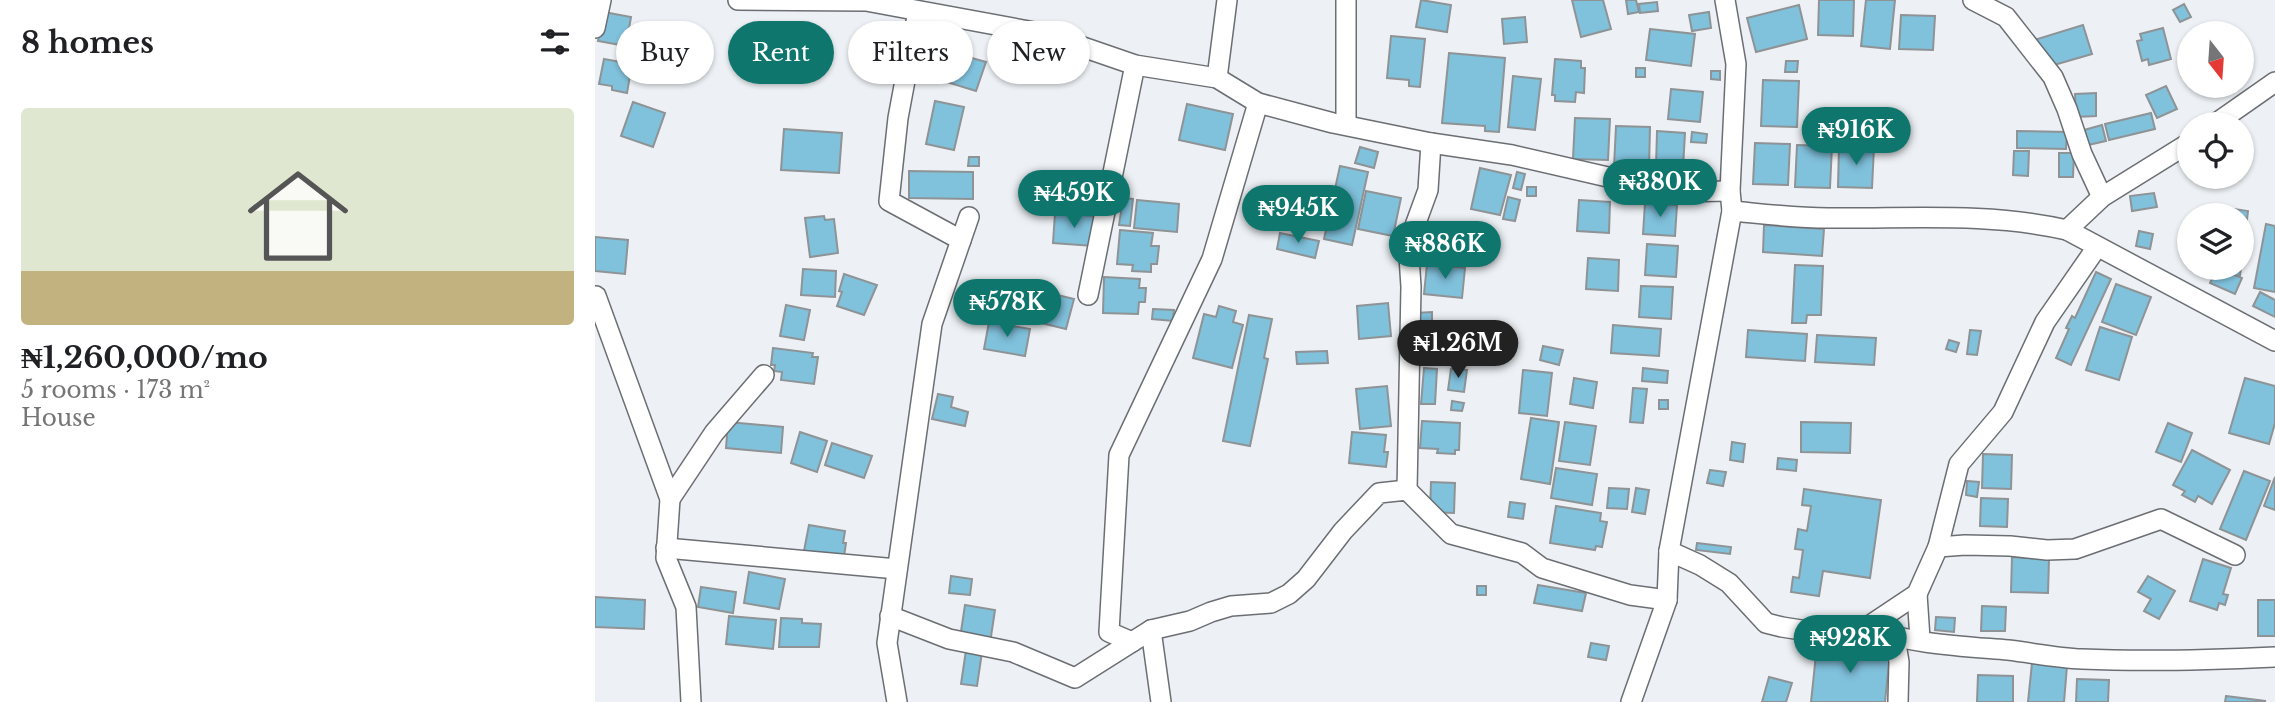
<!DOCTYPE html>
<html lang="en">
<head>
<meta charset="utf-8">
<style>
  body { margin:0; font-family:"Libre Baskerville",serif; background:#f2f2f2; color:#202124; height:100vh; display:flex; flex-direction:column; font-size:26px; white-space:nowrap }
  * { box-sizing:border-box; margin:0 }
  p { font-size:23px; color:#757577 }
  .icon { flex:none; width:38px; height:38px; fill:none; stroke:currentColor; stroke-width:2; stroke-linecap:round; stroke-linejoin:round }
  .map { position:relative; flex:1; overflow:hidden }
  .side { display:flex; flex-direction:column; background:#fff; width:595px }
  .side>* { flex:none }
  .banner { position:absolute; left:21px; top:21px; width:665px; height:63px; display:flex; gap:14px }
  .needle { width:46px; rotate:163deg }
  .controls { position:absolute; left:1582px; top:21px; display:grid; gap:14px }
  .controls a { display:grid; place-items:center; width:77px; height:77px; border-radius:50%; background:#fff; box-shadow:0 2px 5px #0004; font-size:35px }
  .price { position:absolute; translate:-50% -60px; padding:0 16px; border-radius:24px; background:#0f766e; color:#fff; font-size:23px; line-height:46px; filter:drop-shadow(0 2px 4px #0008) }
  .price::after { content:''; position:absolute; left:50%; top:42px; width:21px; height:16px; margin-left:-10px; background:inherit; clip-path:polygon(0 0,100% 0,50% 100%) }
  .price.active { background:#222; color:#fff }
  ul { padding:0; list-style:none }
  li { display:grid; align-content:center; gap:14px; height:371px; padding:0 21px }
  li span { display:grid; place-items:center; height:217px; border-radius:7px; color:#555 }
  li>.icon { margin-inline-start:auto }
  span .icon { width:126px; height:126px; fill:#fffc; stroke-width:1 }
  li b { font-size:30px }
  h2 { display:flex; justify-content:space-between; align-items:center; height:84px; padding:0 21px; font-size:30px }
  .tag { padding:0 24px; border-radius:32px; background:#fff; box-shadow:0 2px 5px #0004; font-size:24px; line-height:63px }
  .tag.active { background:#0f766e; color:#fff }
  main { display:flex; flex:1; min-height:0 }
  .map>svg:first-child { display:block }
  .building { fill:#80c1dc; stroke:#8e9396; stroke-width:2 }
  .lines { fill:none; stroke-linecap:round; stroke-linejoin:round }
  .minor-casing { stroke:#6b6e72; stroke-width:22 }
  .minor { stroke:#fff; stroke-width:19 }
</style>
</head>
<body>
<main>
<section class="side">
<h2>8 homes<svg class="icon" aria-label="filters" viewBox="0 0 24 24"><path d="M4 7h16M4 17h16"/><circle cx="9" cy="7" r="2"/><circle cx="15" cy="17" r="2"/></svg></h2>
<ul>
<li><span style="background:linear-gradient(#dfe7d0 75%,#c2b280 0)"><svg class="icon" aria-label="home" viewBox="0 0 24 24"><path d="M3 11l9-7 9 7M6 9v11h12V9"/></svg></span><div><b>₦1,260,000/mo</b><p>5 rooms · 173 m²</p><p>House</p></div></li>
</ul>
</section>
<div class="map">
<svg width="1680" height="702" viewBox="0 0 1680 702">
  <rect width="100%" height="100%" fill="#edf1f5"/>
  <g class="building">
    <path d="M826,0L856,5L852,32L821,27Z"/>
    <path d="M977,0H1008L1016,29L986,37Z"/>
    <path d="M1031,0H1041L1044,12L1033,14Z"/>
    <path d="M1224,0H1259L1258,36L1223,35Z"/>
    <path d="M1271,0H1300L1295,49L1266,46Z"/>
    <path d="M1062,2L1063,11L1045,13L1044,4Z"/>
    <path d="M1589,4L1596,17L1585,22L1578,10Z"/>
    <path d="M1204,5L1212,39L1161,52L1152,18Z"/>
    <path d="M9,12L36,17L31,46L3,41Z"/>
    <path d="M1114,12L1116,28L1097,31L1094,15Z"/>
    <path d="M1306,15L1340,16L1338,50L1304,49Z"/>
    <path d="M930,17L932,42L909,44L907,19Z"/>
    <path d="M1488,25L1497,54L1459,65L1458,61L1450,63L1439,40Z"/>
    <path d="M1568,28L1576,59L1554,65L1553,59L1547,61L1542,41L1547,40L1545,34Z"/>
    <path d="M1055,29L1100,34L1096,66L1051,60Z"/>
    <path d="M796,36L830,39L825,87L814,86V80L792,78Z"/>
    <path d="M348,50L391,62L381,91L339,78Z"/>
    <path d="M854,53L910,58L904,132L890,131V126L847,123Z"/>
    <path d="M9,59L37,64L32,93L17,90V86L4,84Z"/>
    <path d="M960,59L986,61V68H990L989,93L981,92L980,102L960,101V95H957Z"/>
    <path d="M1191,61H1203L1202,72H1190Z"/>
    <rect x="1041" y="68" width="9" height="9"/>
    <path d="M1116,71H1125V80L1116,79Z"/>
    <path d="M918,76L946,79L940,130L913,127Z"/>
    <path d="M1168,80L1204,81L1202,127L1166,126Z"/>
    <path d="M1571,86L1582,109L1562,118L1551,95Z"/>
    <path d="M1076,89L1108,92L1105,122L1073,119Z"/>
    <path d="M1501,93V116L1481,117L1480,94Z"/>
    <path d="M340,101L369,107L359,150L331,144Z"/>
    <path d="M38,102L70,113L58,147L26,136Z"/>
    <path d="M592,104L638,114L630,150L584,140Z"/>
    <path d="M1556,113L1560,129L1514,140L1510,124Z"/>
    <path d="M980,118L1015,119L1013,160L978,159Z"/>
    <path d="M1507,125L1511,141L1493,145L1489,130Z"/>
    <path d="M1021,126L1055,127L1054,169L1019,167Z"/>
    <path d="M189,129L247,133L244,173L186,170Z"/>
    <path d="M1062,131L1090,133L1088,168L1061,167Z"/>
    <path d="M1422,131L1472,132L1471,149L1422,148Z"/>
    <path d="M1097,132L1112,134L1111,143L1096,142Z"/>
    <path d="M1160,143L1195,144L1193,185L1158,184Z"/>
    <path d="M1202,145L1237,146L1235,188L1200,187Z"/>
    <path d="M1244,146L1279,147L1277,188L1243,187Z"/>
    <path d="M765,147L783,152L779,168L760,163Z"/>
    <path d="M1419,151H1434L1433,176L1418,175Z"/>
    <path d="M1464,153H1479L1478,177H1464Z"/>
    <path d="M374,157H384V166H373Z"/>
    <path d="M745,166L773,172L757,245L729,239Z"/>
    <path d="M885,168L916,175L905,215L876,209Z"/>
    <path d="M314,171L378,172V199L314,198Z"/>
    <path d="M922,172L930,174L926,190L918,188Z"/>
    <rect x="932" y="187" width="9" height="9"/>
    <path d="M771,191L806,198L798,236L763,229Z"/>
    <path d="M1559,193L1562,207L1537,211L1535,196Z"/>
    <path d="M913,197L925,200L920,221L908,219Z"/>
    <path d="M528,198L538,199L535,226L524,225Z"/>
    <path d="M542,200L584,204L582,232L539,228Z"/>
    <path d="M984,200L1015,202L1014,233L982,231Z"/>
    <path d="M1050,203L1082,205L1080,236L1048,234Z"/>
    <path d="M1618,206L1653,211L1647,263V215H1616Z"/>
    <path d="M460,213L500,216L498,246L458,243Z"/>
    <path d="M229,216L230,220L239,219L243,253L215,257L210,218Z"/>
    <path d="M1671,224L1680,226V292L1659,288Z"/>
    <path d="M1169,225L1229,229L1227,256L1168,252Z"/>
    <path d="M525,230L558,233L556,246H564L562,264H556V272L537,271L538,265L522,264Z"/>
    <path d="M1544,231L1558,234L1555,249L1541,246Z"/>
    <path d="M685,233L724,241L720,258L682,249Z"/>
    <path d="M0,237L33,240L30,274L0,271Z"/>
    <path d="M1052,244L1083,246L1081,277L1050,275Z"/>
    <path d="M993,258L1024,260L1023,291L991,289Z"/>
    <path d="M832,264L870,268L867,298L829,294Z"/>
    <path d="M1200,265L1228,266L1226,315H1212L1211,323H1197Z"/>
    <path d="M1610,268H1646L1645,276L1609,272Z"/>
    <path d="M1622,268L1647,278L1640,294L1615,283Z"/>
    <path d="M208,269L241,271L240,297L206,295Z"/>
    <path d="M1501,272L1516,279L1476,365L1461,358L1474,329L1471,328L1477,316L1480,318Z"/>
    <path d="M249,274L282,285L269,315L242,306L247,292L244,291Z"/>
    <path d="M509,277L545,279L544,288H551L550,302H544L543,314L508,313Z"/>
    <path d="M1521,284L1556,297L1541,335L1507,322Z"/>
    <path d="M1046,286L1078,287L1076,319L1044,317Z"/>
    <path d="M450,292L479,299L471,329L442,322Z"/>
    <path d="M1665,292L1680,300V317L1658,306Z"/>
    <path d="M793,303L796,336L764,339L762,306Z"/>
    <path d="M191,305L215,310L209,340L185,336Z"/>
    <path d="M624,306L641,311L638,322L648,325L637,368L598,358L609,314L621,317Z"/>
    <path d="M558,309L579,310L578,321L557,319Z"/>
    <path d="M837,312V322H820V313Z"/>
    <path d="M654,315L677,319L669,358L673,359L655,446L628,441Z"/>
    <path d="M394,322L435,329L430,356L389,349Z"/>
    <path d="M1018,325L1066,329L1064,356L1016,353Z"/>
    <path d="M1505,327L1537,337L1524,380L1491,370Z"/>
    <path d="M1153,330L1212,334L1210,361L1151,357Z"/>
    <path d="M1375,330L1386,331L1382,355L1372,354Z"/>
    <path d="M1222,335L1281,338L1279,365L1220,362Z"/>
    <path d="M1354,340L1364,343L1361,352L1351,349Z"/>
    <path d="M948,346L968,350L964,365L945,360Z"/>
    <path d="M178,348L218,353L217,357H223L219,384L186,380L187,372L179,371L180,365H176Z"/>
    <path d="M732,351L733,363L702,364L701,352Z"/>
    <path d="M829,368L842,369L840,404H826Z"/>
    <path d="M1048,368L1073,371L1072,383L1047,381Z"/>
    <path d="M856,369L872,370L869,392L853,390Z"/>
    <path d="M928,370L957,373L952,416L924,413Z"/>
    <path d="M979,378L1002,382L998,408L975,404Z"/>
    <path d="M1650,378L1680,386V423L1674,444L1634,433Z"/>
    <path d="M792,386L796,426L765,429L761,389Z"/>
    <path d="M1038,388L1052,389L1048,423L1035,422Z"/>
    <path d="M343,394L358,397L356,407L373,412L370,426L337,419Z"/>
    <rect x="1064" y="400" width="9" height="9"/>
    <path d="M857,401L869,403L867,411L856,410Z"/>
    <path d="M936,418L964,422L955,484L926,479Z"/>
    <path d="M827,421L865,423L864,450H860V454L842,453L843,449L825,448Z"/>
    <path d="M133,422L188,427L186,453L131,448Z"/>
    <path d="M970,422L1001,426L995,465L964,461Z"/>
    <path d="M1206,422L1256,423L1255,453L1206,452Z"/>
    <path d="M1573,423L1597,433L1586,462L1561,452Z"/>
    <path d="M205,432L232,441L222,472L196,463Z"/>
    <path d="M757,432L791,435L789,452H793L791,467L754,463Z"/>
    <path d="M1137,442L1150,444L1148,462L1135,460Z"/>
    <path d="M237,443L277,456L269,478L230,465Z"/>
    <path d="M1597,450L1635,470L1617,504L1603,496L1600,502L1587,495L1590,491L1578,485Z"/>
    <path d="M1388,454L1417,455L1416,489L1387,488Z"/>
    <path d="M1183,458L1202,460L1201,471L1182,469Z"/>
    <path d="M961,468L1002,474L997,505L956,498Z"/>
    <path d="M1115,470L1131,472L1128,486L1112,483Z"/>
    <path d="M1649,471L1675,481L1651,540L1625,529Z"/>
    <path d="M1680,477V510L1669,506Z"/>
    <path d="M1372,481L1384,482L1382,497L1371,495Z"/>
    <path d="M836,482L860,483L859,513L835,512Z"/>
    <path d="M1014,488L1034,489L1032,509L1012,508Z"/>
    <path d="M1041,488L1054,490L1050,514L1037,512Z"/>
    <path d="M1209,489L1286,500L1275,578L1228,571L1224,596L1196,592L1198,577L1204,578L1208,550L1200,549L1203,529L1212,531L1216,506L1207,505Z"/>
    <path d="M1386,498L1413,499L1412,527L1385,526Z"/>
    <path d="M915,502L930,504L928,519L913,517Z"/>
    <path d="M961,506L1006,513L1005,521L1012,522L1007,547L1001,546L1000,550L955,543Z"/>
    <path d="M214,525L250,531L248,543H251L248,563L208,556Z"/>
    <path d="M1102,543L1136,547L1135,554L1101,550Z"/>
    <path d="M1417,557L1454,559L1453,593L1416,592Z"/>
    <path d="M1608,559L1636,568L1628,594L1633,595L1630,605L1624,603L1622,610L1595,601Z"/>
    <path d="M154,572L190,579L184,609L149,603Z"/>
    <path d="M356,576L377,579L375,595L354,593Z"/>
    <path d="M1553,576L1580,591L1564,619L1549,611L1556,599L1543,592Z"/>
    <path d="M943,585L991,593L987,611L939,603Z"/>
    <rect x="882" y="586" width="9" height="9"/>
    <path d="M106,587L141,592L138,613L103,607Z"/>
    <path d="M0,597L50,600L49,629L0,627Z"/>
    <rect x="1663" y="600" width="17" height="36"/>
    <path d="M370,605L400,610L395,643L365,638Z"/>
    <path d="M1387,606L1411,607L1410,631H1386Z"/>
    <path d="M134,616L181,620L178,649L131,644Z"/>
    <path d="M1341,617L1360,618L1359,632L1340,630Z"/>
    <path d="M186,618L207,619V623L226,624L224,647H184Z"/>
    <path d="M996,643L1014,646L1011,660L993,657Z"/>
    <path d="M1222,645L1295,653L1290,702H1216Z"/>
    <path d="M371,650L387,652L382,686L366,684Z"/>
    <path d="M1437,663L1472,666L1469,702H1433Z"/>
    <path d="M1383,675L1418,676V702H1382Z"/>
    <path d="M1174,677L1197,683L1191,702H1167Z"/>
    <path d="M1482,679L1514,680L1513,702H1481Z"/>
    <path d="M1631,696L1670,701V702H1630Z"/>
  </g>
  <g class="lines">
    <g class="minor-casing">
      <g id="minor">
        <path d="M143,0L271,1L450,34L540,65L622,78L663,103L738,123L836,143L917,155L1078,192L1135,191"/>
        <path d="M1378,0L1411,17L1458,77L1472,109L1487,154L1507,197"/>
        <path d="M323,11L303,118L294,201L366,240"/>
        <path d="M0,28L6,0"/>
        <path d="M622,78L632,0"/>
        <path d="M751,124V0"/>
        <path d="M1620,124L1680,82"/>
        <path d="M1137,211C1169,214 1201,218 1233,218C1313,219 1394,212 1472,230L1680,341"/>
        <path d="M1472,230L1507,197L1594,143"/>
        <path d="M493,295L540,65"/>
        <path d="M1,296L75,499L71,558L91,607L96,702"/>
        <path d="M812,490L816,287L814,256L818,231L833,190L836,143"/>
        <path d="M75,499L119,433L169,375"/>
        <path d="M1343,547L1370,545L1415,546L1452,550L1480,549L1566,519L1640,555"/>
        <path d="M71,548L302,569"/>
        <path d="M1074,551L1105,565L1134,583L1171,623L1187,627L1232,634L1271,628L1322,594L1343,547L1364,464L1408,412L1450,322L1502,247"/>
        <path d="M1322,594L1325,639"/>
        <path d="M295,616L354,639L418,652L480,678L556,630L595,621L616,612L636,606L676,603L694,594L711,579L748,531L784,493L812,490L856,534L927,553L947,568L1035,595L1072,600"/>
        <path d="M1271,628C1316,644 1365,646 1413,650C1438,653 1462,658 1487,659C1551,662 1616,660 1680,657"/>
        <path d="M556,630L566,702"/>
        <path d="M1300,638L1304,662L1303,702"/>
        <path d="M537,642L514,632L524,455L617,259L663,103"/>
        <path d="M302,702L292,643L337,324L374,217"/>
        <path d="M1036,702L1072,600L1074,551L1137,211L1135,191L1141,64L1130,0"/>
      </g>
    </g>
    <use href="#minor" class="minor"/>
  </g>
</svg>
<div class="controls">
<a><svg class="needle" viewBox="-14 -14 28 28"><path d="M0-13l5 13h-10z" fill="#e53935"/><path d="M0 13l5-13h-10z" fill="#757577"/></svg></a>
<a><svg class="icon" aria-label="locate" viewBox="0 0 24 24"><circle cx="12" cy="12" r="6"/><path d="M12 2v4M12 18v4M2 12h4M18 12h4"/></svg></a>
<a><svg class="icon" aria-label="layers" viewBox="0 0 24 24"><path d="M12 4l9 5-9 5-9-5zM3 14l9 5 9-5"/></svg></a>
</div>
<b class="price" style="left:1261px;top:167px">₦916K</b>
<b class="price" style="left:1065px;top:219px">₦380K</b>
<b class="price" style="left:479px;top:230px">₦459K</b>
<b class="price" style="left:703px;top:245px">₦945K</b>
<b class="price" style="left:850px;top:281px">₦886K</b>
<b class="price" style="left:412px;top:339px">₦578K</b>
<b class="price active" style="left:863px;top:380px">₦1.26M</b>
<b class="price" style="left:1255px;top:675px">₦928K</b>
<div class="banner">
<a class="tag">Buy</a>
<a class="tag active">Rent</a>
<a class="tag">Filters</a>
<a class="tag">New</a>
</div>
</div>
</main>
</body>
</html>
